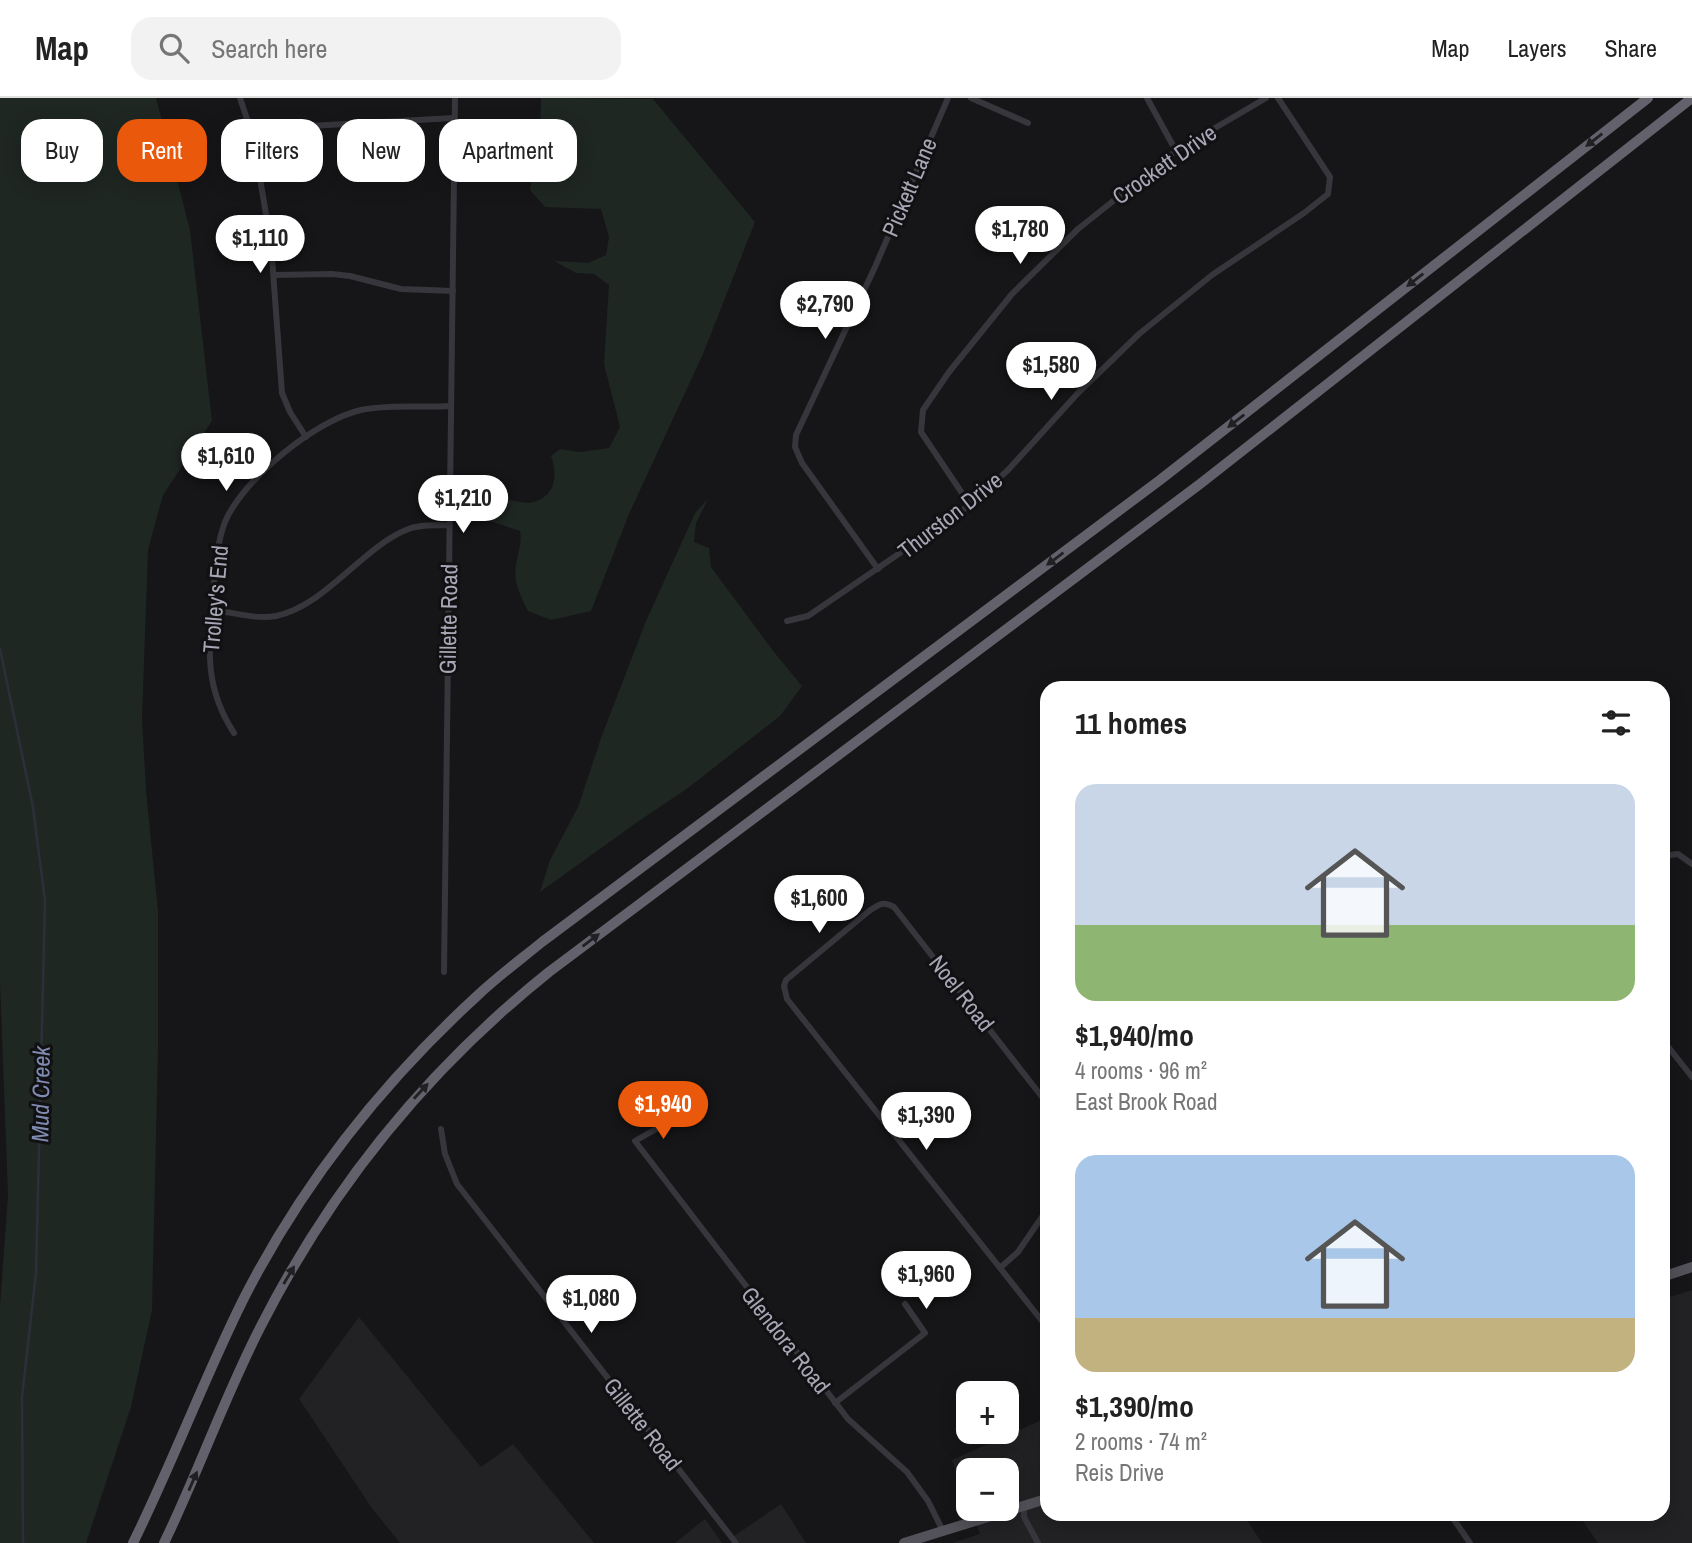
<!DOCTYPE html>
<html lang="en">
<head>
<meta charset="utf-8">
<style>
  body { margin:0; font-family:"Archivo Narrow",sans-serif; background:#f2f2f2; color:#222; height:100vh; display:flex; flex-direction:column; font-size:26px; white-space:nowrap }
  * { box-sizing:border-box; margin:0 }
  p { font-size:23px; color:#767676 }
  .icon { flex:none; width:38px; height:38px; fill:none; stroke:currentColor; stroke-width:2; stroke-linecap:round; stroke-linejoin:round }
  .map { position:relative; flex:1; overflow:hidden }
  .panel { position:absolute; left:1040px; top:583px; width:630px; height:840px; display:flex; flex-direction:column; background:#fff; border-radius:21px; box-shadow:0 4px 18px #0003 }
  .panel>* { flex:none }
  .guide { position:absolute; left:21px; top:21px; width:665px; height:63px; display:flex; gap:14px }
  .controls { position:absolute; left:956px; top:1283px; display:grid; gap:14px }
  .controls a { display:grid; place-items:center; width:63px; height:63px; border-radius:14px; background:#fff; box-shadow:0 4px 18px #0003; font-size:35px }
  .price { position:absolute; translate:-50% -60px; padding:0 16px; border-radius:24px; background:#fff; color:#222; font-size:23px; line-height:46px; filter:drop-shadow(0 2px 4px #0008) }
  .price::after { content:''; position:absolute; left:50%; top:42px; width:21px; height:16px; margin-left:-10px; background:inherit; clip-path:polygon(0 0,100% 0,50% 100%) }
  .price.on { background:#ea580c; color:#fff }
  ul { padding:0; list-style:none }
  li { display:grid; align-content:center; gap:14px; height:371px; padding:0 35px }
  li span { display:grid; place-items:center; height:217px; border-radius:21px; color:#555 }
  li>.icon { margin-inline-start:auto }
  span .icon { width:126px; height:126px; fill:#fffc; stroke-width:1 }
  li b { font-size:30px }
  h2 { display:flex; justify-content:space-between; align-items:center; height:84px; padding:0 35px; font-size:30px }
  .chip { padding:0 24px; border-radius:21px; background:#fff; box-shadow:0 4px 18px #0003; font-size:24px; line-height:63px }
  .chip.on { background:#ea580c; color:#fff }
  header { display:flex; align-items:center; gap:42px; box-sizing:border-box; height:98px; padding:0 35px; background:#fff; border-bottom:2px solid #e0e0e0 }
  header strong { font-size:33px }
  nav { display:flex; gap:38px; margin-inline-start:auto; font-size:24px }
  .search { width:490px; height:63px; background:#f2f2f2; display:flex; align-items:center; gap:18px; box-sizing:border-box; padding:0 24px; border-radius:21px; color:#767676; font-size:26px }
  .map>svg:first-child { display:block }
  .built { fill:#222124 }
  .green { fill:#1f2722 }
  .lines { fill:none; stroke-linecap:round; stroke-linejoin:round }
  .stream { stroke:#2c2f3a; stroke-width:2.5 }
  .minor { stroke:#37363c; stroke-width:6 }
  .primary { stroke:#53525a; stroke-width:10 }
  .motorway { stroke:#63626c; stroke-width:10 }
  .oneway { fill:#212024 }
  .labels { text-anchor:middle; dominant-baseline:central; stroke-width:6; stroke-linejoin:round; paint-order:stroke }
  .street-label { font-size:23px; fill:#a7a7b6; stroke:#111012 }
  .water-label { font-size:24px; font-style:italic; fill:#7f8bb0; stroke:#111012 }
</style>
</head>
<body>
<header>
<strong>Map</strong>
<div class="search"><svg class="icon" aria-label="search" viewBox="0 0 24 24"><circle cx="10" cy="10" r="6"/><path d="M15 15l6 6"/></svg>Search here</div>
<nav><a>Map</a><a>Layers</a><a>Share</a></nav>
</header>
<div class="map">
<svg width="1692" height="1445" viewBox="0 0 1692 1445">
  <rect width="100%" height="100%" fill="#161517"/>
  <g class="built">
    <path d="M1692,1192V1445H1598L1578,1416H1662L1663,1201Z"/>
    <path d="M359,1219L481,1369L513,1346L594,1445H400L371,1409L299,1301Z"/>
    <path d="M1046,1320V1416H1243L1262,1445H952L980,1436L971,1411L1006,1410V1372H968V1403L952,1362Z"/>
    <path d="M781,1406L806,1445H740L734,1438Z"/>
    <path d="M705,1421L722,1445H675Z"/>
  </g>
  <g class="green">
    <path d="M0,0H156L190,132L212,323L163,397L148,452L142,620L146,692L158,813V951L152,1212L131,1309L86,1445H0V1208L8,1097L0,884Z"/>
    <path d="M541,0L653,1L755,124L703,256L629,416L591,513L551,522L528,513C519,495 512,481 517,462C519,450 522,444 520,433L490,423L491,411L505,401C512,402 521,405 528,405C554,402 559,379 551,358L560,351L579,354L609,350L620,329L604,266L609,187L594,176L576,175L554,163L588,165L606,157L609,139L601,111L545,109L530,92L532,79L549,64L558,47L540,32Z"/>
    <path d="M708,401L696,425L694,444L709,450L711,469L774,554L802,588L780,618L688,690L636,725L540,794L550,762L578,709L601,640L646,523L695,415Z"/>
  </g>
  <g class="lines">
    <path class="stream" d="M0,551L33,709L45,803L36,1175L22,1299L23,1445"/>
    <g class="minor">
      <path d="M240,0L253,39L271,146L282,295L290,314L306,339"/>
      <path d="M971,0L1028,25"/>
      <path d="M1147,0L1176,53"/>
      <path d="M253,39L291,29L454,20"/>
      <path d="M274,177L332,176L350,178L401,191L453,193"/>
      <path d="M970,407L921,334L923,312L949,274L1012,196L1078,131L1176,53L1266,0"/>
      <path d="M878,471L802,365L795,349L796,337L875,169L948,0"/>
      <path d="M212,512C232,514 257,522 276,518C325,508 362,450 406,432C419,426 435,428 449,427"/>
      <path d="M787,523L808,518L970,407L1008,372L1078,295L1139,236L1212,177L1304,115L1328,96L1330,79L1278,0"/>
      <path d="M234,635C206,592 208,556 212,508C215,480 215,450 225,424C243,381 316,322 361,312C390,306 422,310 451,308"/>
      <path d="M1662,763L1670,757L1678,756L1692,766"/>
      <path d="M444,874L455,0"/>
      <path d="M1662,941L1692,979"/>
      <path d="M1046,1004L894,809C883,803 879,806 869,813L786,882L784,888L787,901L1046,1228"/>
      <path d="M677,1019L635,1043L848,1321L907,1374L928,1403L943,1433"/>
      <path d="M441,1031L445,1056L457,1086L736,1445"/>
      <path d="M1001,1169L1018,1154L1046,1113"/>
      <path d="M835,1305L925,1235L905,1206"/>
      <path d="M1024,1408V1419L1038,1445"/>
      <path d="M1450,1416L1470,1445"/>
    </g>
    <g class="primary">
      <path d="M1662,1179L1692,1169"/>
      <path d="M904,1445L1046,1401"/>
    </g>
    <g class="motorway">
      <path d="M133,1445C172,1366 203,1283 242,1204C300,1089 382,985 477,898C497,879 520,862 542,844L1160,382L1648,0"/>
      <path d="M164,1445C199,1373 225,1297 262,1226C332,1089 429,970 549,874L1200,386L1692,0"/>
    </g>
  </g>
  <defs><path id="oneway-solid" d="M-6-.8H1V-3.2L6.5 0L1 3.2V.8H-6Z" transform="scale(1.75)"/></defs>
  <g class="oneway">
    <use href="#oneway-solid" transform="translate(1594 42) rotate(142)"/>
    <use href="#oneway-solid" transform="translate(1415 182) rotate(142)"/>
    <use href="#oneway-solid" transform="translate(1236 323) rotate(142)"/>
    <use href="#oneway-solid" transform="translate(1055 461) rotate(143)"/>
    <use href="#oneway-solid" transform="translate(591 842) rotate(-37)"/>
    <use href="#oneway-solid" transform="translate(421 993) rotate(-47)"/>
    <use href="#oneway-solid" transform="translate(289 1177) rotate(-59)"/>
    <use href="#oneway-solid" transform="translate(193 1383) rotate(-66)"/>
  </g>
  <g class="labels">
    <g class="street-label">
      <text transform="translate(1164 66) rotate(-35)">Crockett Drive</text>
      <text transform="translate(909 89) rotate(-67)">Pickett Lane</text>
      <text transform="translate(950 417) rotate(-38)">Thurston Drive</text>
      <text transform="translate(215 501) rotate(-85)">Trolley's End</text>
      <text transform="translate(448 521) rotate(-89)">Gillette Road</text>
      <text transform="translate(962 895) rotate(52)">Noel Road</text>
      <text transform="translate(786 1242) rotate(52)">Glendora Road</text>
      <text transform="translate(643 1326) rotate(52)">Gillette Road</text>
    </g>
    <g class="water-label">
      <text transform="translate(40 996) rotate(-89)">Mud Creek</text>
    </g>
  </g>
</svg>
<div class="controls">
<a>+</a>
<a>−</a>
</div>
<b class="price" style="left:1020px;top:168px">$1,780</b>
<b class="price" style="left:260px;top:177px">$1,110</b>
<b class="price" style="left:825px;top:243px">$2,790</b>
<b class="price" style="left:1051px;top:304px">$1,580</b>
<b class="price" style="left:226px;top:395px">$1,610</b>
<b class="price" style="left:463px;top:437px">$1,210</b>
<b class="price" style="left:819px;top:837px">$1,600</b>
<b class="price on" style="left:663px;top:1043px">$1,940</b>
<b class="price" style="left:926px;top:1054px">$1,390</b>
<b class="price" style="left:926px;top:1213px">$1,960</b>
<b class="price" style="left:591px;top:1237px">$1,080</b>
<div class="guide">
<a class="chip">Buy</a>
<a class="chip on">Rent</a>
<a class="chip">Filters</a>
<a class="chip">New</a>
<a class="chip">Apartment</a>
</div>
<section class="panel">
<h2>11 homes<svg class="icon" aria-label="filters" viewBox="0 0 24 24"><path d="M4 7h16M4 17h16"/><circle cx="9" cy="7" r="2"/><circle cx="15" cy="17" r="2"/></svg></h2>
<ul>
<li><span style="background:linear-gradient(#c9d6e8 65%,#8fb573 0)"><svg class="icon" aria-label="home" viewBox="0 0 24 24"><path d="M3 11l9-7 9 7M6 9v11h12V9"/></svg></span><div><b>$1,940/mo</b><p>4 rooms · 96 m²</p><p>East Brook Road</p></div></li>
<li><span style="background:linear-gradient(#a9c7e8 75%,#c2b280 0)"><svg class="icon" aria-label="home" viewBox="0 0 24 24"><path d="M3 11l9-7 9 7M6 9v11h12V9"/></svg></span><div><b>$1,390/mo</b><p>2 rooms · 74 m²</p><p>Reis Drive</p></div></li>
</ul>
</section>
</div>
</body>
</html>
